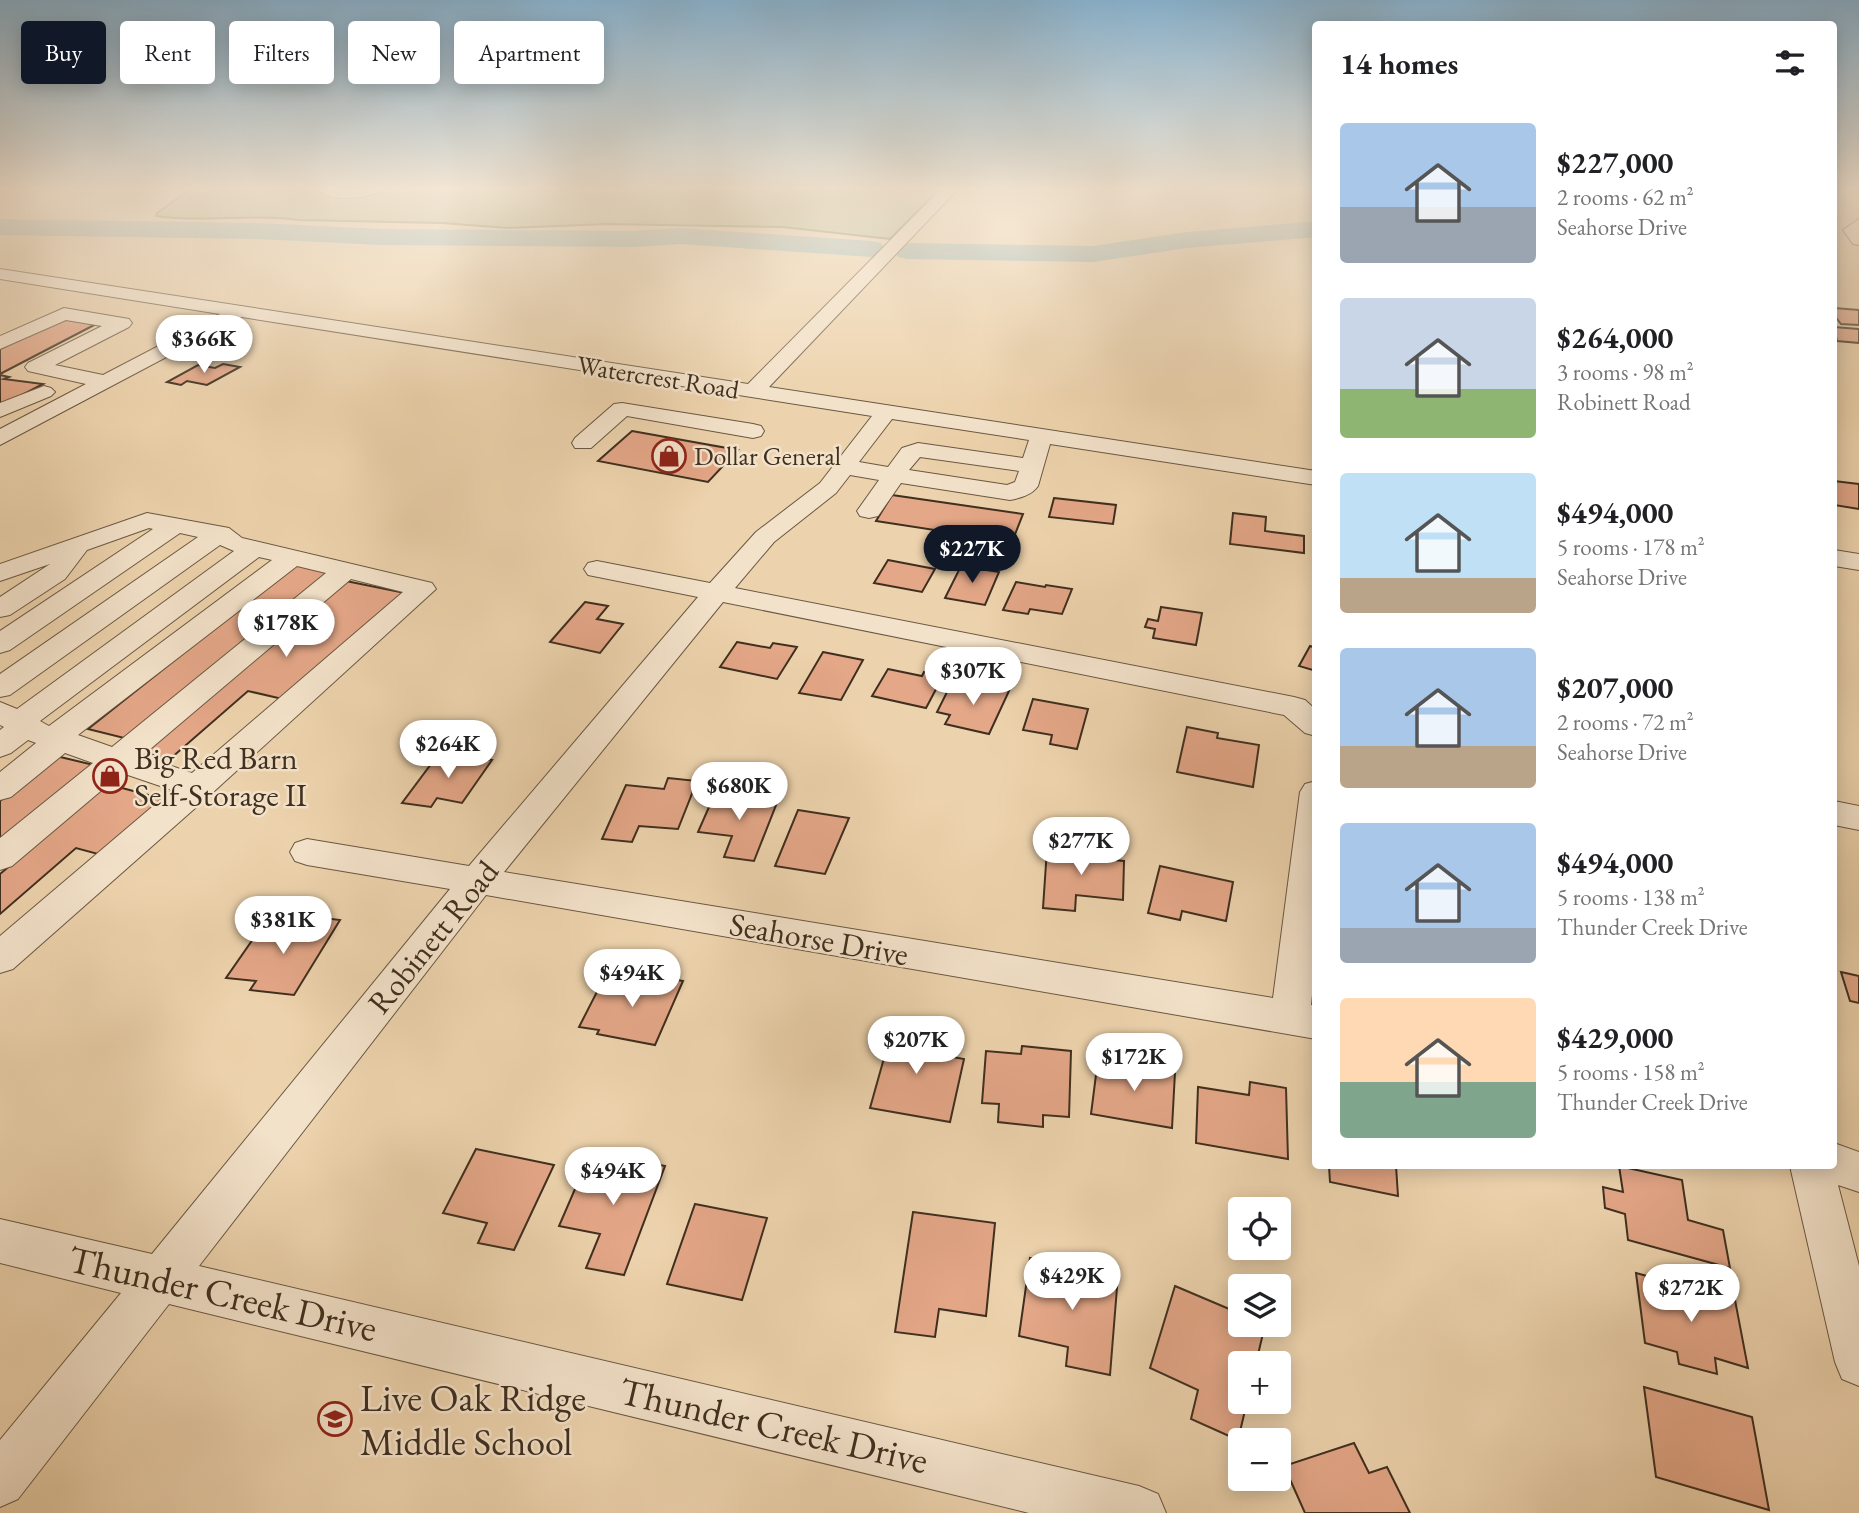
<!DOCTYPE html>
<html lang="en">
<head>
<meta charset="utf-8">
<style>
  body { margin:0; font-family:"EB Garamond",serif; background:#f6f6f6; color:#202124; height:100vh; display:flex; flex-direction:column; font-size:26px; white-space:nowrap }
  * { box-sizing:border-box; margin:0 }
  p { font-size:23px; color:#757577 }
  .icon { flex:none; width:38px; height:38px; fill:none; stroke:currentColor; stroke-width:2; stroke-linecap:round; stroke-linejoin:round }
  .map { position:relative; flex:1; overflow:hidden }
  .panel { position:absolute; left:1312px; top:21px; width:525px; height:1148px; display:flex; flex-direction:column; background:#fff; border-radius:7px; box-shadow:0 4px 18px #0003 }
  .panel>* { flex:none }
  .top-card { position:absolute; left:21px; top:21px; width:665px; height:63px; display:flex; gap:14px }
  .controls { position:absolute; left:1228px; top:1197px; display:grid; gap:14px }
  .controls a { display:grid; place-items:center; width:63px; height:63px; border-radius:7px; background:#fff; box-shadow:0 4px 18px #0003; font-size:35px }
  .price { position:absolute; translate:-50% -60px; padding:0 16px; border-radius:24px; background:#fff; color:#222; font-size:23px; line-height:46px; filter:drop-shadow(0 2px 4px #0008) }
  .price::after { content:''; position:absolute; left:50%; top:42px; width:21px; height:16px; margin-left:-10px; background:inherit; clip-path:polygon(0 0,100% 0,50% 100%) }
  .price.selected { background:#111827; color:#fff }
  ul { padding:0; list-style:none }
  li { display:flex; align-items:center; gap:21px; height:175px; padding:0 28px }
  li span { display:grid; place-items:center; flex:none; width:196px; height:140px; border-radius:7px; color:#555 }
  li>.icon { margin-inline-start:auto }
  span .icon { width:84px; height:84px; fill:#fffc; stroke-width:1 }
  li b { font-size:30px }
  h2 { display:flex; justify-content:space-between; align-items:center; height:84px; padding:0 28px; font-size:30px }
  .pill { padding:0 24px; border-radius:7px; background:#fff; box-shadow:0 4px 18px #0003; font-size:24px; line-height:63px }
  .pill.selected { background:#111827; color:#fff }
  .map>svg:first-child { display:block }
  .green { fill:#b5bd8d; stroke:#7a7656; stroke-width:2 }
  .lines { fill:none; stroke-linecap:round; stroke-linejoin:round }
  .river { fill:#9bb6b3; fill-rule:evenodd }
  .building { fill:#e4a788; stroke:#3f2f1f; stroke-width:2 }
  .minor-casing { stroke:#6a5842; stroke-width:2 }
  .minor { fill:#f3e2ca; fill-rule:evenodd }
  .labels { text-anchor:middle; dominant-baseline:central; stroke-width:5; stroke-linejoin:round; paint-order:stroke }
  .far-street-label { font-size:26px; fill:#3f2f1f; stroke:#f3e2ca }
  .far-poi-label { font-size:26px; fill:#3f2f1f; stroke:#f3e2ca; text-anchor:start }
  .poi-label { font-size:32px; fill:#3f2f1f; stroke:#f3e2ca; text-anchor:start }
  .street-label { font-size:32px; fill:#3f2f1f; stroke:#f3e2ca }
  .near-street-label { font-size:38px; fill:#3f2f1f; stroke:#f3e2ca }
  .near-poi-label { font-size:38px; fill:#3f2f1f; stroke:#f3e2ca; text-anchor:start }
</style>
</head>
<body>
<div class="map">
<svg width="1859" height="1513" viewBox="0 0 1859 1513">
  <rect width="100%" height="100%" fill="#edd3ad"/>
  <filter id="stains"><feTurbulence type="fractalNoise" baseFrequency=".00286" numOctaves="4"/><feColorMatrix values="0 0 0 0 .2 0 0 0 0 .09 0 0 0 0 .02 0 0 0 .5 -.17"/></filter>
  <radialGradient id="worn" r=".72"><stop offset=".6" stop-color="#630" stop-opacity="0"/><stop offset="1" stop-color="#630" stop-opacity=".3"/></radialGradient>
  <path class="green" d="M190,189H939L890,239L783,227L607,224L508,228L442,223L299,220C251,213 204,223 156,216L157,213Z"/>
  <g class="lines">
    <g class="river">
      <path d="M0,219L258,223L382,229L634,231L680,228L872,241L881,243L885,249L881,255L872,257L680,244L634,247L382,245L258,239L0,235Z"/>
      <path d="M1316,221V237L1187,248L1093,262L907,259L898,257L894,251L898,245L907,243L1093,246L1187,232Z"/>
    </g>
  </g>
  <g class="building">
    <path d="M1834,308L1859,310V325L1841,324L1834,315Z"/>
    <path d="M64,317L100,322L0,374V349Z"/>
    <path d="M1834,327L1859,329V343L1837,341Z"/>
    <path d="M223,364L240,367L207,385L187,381L181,385L167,382L198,365L215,368Z"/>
    <path d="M0,375L9,377L4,379L43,384L5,404L0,403Z"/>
    <path d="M632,431L738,450L708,482L598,461Z"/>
    <path d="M1834,481L1859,484V509L1834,505Z"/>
    <path d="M892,495L1023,514L1012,542L876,521Z"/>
    <path d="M1054,498L1116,505L1113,524L1049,517Z"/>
    <path d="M1233,513L1266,517L1265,531L1304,536V553L1230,544Z"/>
    <path d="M888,560L935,569L922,592L874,583Z"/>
    <path d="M297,563L336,571L132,740L88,729Z"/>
    <path d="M961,566L999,572L985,605L945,598Z"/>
    <path d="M341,580L410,594L291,701L248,691L170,759L137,751Z"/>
    <path d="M1016,582L1045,587L1046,585L1072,589L1062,614L1030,609L1028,614L1003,610Z"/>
    <path d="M585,602L608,606L597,619L623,624L600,653L550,642Z"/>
    <path d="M1161,607L1202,613L1196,645L1153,638L1155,629L1145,627L1148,619L1158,621Z"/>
    <path d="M737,642L770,648L773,643L797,647L777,679L720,667Z"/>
    <path d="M1310,646L1316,648V671L1299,666Z"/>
    <path d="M823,652L863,660L841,700L799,693Z"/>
    <path d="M888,669L922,676L924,672L943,676L926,708L872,696Z"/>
    <path d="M966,681L1009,691L989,734L945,724L950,715L937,712L949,688L961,690Z"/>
    <path d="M1033,699L1088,709L1077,749L1050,744L1052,735L1023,730Z"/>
    <path d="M1187,727L1218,733L1217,738L1259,745L1253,787L1177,772Z"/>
    <path d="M440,752L492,760L462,803L437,798L431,807L402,803Z"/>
    <path d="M56,756L98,766L0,848V801Z"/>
    <path d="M668,778L697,781L678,829L639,826L632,842L602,839L626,785L664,789Z"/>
    <path d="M107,784L171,801L109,857L76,848L0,914V874Z"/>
    <path d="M716,791L778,800L754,861L724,857L732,836L698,832Z"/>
    <path d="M798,810L849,818L825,874L775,866Z"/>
    <path d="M1083,845L1104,847V859L1124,861L1123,900L1076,895L1075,911L1043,908L1047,849L1083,853Z"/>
    <path d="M1160,866L1233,882L1226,921L1182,911L1180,920L1148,913Z"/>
    <path d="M315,917L340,920L294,995L250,990L256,981L226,978L262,926L306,930Z"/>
    <path d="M1841,972L1859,976V1003L1850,1001Z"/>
    <path d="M650,975L683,981L655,1045L597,1034L599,1030L579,1027L603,980L645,987Z"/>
    <path d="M895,1019L929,1025L923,1052L964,1059L950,1122L870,1108Z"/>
    <path d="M1022,1046L1071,1051L1069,1117L1043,1115V1127L998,1122L999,1104L982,1103L986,1051L1021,1054Z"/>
    <path d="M1098,1059L1175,1072L1172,1128L1091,1114Z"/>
    <path d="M1250,1082L1286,1088L1288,1159L1196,1143L1198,1087L1249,1095Z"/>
    <path d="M476,1149L554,1165L514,1250L478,1243L487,1223L443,1213Z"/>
    <path d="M591,1152L665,1166L624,1275L586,1268L600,1234L559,1226Z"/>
    <path d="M1329,1166H1396L1398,1196L1330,1182Z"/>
    <path d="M1619,1166L1682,1180L1688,1220L1723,1230L1730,1268L1628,1240L1625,1214L1605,1208L1603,1187L1623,1192Z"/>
    <path d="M695,1204L767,1218L742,1300L667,1284Z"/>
    <path d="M913,1212L995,1223L986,1316L939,1309L935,1337L895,1332Z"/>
    <path d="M1030,1258L1118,1275L1110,1375L1066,1366L1068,1347L1019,1336Z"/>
    <path d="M1636,1273L1735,1300L1748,1368L1715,1358L1717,1374L1679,1364L1677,1352L1645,1343Z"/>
    <path d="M1175,1286L1241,1314V1325H1265L1256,1363H1241V1402H1247L1238,1440L1191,1419L1198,1390L1150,1368Z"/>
    <path d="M1644,1387L1752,1417L1769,1510L1656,1477Z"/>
    <path d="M1354,1443L1369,1473L1387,1467L1410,1513H1305L1284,1466Z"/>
  </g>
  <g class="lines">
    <g class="minor-casing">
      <g id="minor">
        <path d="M316,189H384L381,192C362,198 333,203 316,189Z"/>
        <path d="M941,189H958L769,387L1316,471V485L1050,444L1038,486C1032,495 1020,498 1010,500L901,483L878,516L869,518L860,516L857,511L879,480L850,475L836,493L774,542L735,588L1294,697L1305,700L1316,710V736L1305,733L1284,715L723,602L504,872L1273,998L1300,792L1305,784L1316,781V953L1311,1005H1316V1039L486,895L199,1266L1139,1486L1158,1494L1166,1513H1029L169,1304L18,1499L0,1507V1440L121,1293L0,1263V1219L152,1254L450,889L307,865L295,861L290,852L295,843L307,839L469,866L698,597L588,575L584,569L588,563L597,561L710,583L756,532L820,483L872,416L242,317L0,445V429L86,384L28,371L25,367L28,363L102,326L66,320L0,349V336L64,308L129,319L132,323L129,327L55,365L103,375L220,314L0,279V269L748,384ZM892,419L1029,440L1023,458L918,443L902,448L888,467L859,462ZM920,457L1019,471L1015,482L1007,485L909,470Z"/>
        <path d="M1859,219V245L1853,244L1843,230Z"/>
        <path d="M44,386L51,388L55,392L51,396L0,417V403Z"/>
        <path d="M622,403L753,424L761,426L764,431L761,436L753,438L627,416L591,448H575L572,443L575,438L614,404Z"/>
        <path d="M147,513L229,528L242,538L432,583L436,589L210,795L13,969L0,973V936L172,790L122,773L12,866L0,870V838L93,763L65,753L11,797L0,800V772L36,743L28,740L11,753L0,757V730L4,727L0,725V702L17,709L234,551L220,545L10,695L0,697V674L198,537L180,533L10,650L0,653V631L153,529L149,528L87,550L65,579L10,615L0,617V597L50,564L0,581V564ZM259,557L272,560L49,726L40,721ZM297,566L326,573L112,747L78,735ZM351,579L403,592L192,773L142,756Z"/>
        <path d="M1834,550L1859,554V570L1834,566Z"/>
        <path d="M1834,801L1859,806V830L1834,825Z"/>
        <path d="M1834,1143L1859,1152V1192L1838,1185L1859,1266V1386L1842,1379L1835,1362L1790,1166H1834Z"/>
      </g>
    </g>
    <use href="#minor" class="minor"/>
  </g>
  <linearGradient id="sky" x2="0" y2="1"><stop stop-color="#89b5d3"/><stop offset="0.47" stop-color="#f7ebda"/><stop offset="1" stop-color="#f7ebda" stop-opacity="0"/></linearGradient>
  <rect width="1859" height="401" fill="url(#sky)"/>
  <defs>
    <g id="shop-ring" transform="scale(1.75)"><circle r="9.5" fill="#f3e2ca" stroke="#8f2418" stroke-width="1.5"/><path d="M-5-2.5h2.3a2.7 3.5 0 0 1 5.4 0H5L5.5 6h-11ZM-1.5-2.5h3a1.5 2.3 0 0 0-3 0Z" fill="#8f2418"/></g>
    <g id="school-ring" transform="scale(1.75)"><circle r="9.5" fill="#f3e2ca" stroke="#8f2418" stroke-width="1.5"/><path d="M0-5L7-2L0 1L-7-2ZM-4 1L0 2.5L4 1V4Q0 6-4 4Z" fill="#8f2418"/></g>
  </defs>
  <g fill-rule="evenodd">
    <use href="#shop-ring" x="669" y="456"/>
    <use href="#shop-ring" x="110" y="776"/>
    <use href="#school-ring" x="335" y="1419"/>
  </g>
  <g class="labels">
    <g class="far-street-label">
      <text transform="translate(658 377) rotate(9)">Watercrest Road</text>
    </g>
    <g class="far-poi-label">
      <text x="694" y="456">Dollar General</text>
    </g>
    <g class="poi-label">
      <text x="134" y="758">Big Red Barn<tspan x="134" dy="37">Self-Storage II</tspan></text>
    </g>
    <g class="street-label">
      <text transform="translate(433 937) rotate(-51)">Robinett Road</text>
      <text transform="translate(819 939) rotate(10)">Seahorse Drive</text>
    </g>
    <g class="near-street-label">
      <text transform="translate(223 1293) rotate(13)">Thunder Creek Drive</text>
      <text transform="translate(774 1425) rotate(13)">Thunder Creek Drive</text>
    </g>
    <g class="near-poi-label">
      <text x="360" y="1397">Live Oak Ridge<tspan x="360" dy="44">Middle School</tspan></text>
    </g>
  </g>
  <rect width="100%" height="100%" filter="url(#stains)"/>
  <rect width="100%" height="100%" fill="url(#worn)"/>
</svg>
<div class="controls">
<a><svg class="icon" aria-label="locate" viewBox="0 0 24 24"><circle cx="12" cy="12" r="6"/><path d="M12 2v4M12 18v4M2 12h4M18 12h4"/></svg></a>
<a><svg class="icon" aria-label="layers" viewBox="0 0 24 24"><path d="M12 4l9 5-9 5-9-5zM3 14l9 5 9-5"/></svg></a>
<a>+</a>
<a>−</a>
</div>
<b class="price" style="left:204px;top:375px">$366K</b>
<b class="price selected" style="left:972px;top:585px">$227K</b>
<b class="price" style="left:286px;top:659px">$178K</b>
<b class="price" style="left:973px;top:707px">$307K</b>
<b class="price" style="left:448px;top:780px">$264K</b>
<b class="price" style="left:739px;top:822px">$680K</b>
<b class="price" style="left:1081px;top:877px">$277K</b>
<b class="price" style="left:283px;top:956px">$381K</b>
<b class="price" style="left:632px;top:1009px">$494K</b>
<b class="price" style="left:916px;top:1076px">$207K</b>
<b class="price" style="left:1134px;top:1093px">$172K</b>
<b class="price" style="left:613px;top:1207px">$494K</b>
<b class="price" style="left:1072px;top:1312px">$429K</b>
<b class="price" style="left:1691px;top:1324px">$272K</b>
<div class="top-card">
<a class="pill selected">Buy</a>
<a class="pill">Rent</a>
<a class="pill">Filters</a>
<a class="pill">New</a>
<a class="pill">Apartment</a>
</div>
<section class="panel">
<h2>14 homes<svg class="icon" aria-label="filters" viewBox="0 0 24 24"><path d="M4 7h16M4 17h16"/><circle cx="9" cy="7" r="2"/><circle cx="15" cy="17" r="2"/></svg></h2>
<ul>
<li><span style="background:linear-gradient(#a9c7e8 60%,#9aa5b1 0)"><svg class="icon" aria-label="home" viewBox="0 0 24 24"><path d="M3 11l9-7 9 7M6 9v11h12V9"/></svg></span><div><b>$227,000</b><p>2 rooms · 62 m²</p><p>Seahorse Drive</p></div></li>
<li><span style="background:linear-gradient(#c9d6e8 65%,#8fb573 0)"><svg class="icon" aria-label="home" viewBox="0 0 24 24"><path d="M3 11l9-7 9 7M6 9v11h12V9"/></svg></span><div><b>$264,000</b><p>3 rooms · 98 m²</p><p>Robinett Road</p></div></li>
<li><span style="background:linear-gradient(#bfe0f5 75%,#b9a48a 0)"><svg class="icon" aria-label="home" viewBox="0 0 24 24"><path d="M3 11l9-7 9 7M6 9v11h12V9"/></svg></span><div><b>$494,000</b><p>5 rooms · 178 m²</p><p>Seahorse Drive</p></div></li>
<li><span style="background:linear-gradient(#a9c7e8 70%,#b9a48a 0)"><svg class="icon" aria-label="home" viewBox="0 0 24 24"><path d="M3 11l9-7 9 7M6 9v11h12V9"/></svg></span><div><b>$207,000</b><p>2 rooms · 72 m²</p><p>Seahorse Drive</p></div></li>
<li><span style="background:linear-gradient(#a9c7e8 75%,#9aa5b1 0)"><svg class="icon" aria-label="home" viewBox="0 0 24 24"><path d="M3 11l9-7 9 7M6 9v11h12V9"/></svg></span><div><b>$494,000</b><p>5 rooms · 138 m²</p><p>Thunder Creek Drive</p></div></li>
<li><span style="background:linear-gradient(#ffd9b3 60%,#7fa58c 0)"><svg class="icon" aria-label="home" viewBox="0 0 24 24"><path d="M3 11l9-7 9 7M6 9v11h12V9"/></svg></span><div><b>$429,000</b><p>5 rooms · 158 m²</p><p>Thunder Creek Drive</p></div></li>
</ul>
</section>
</div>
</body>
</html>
